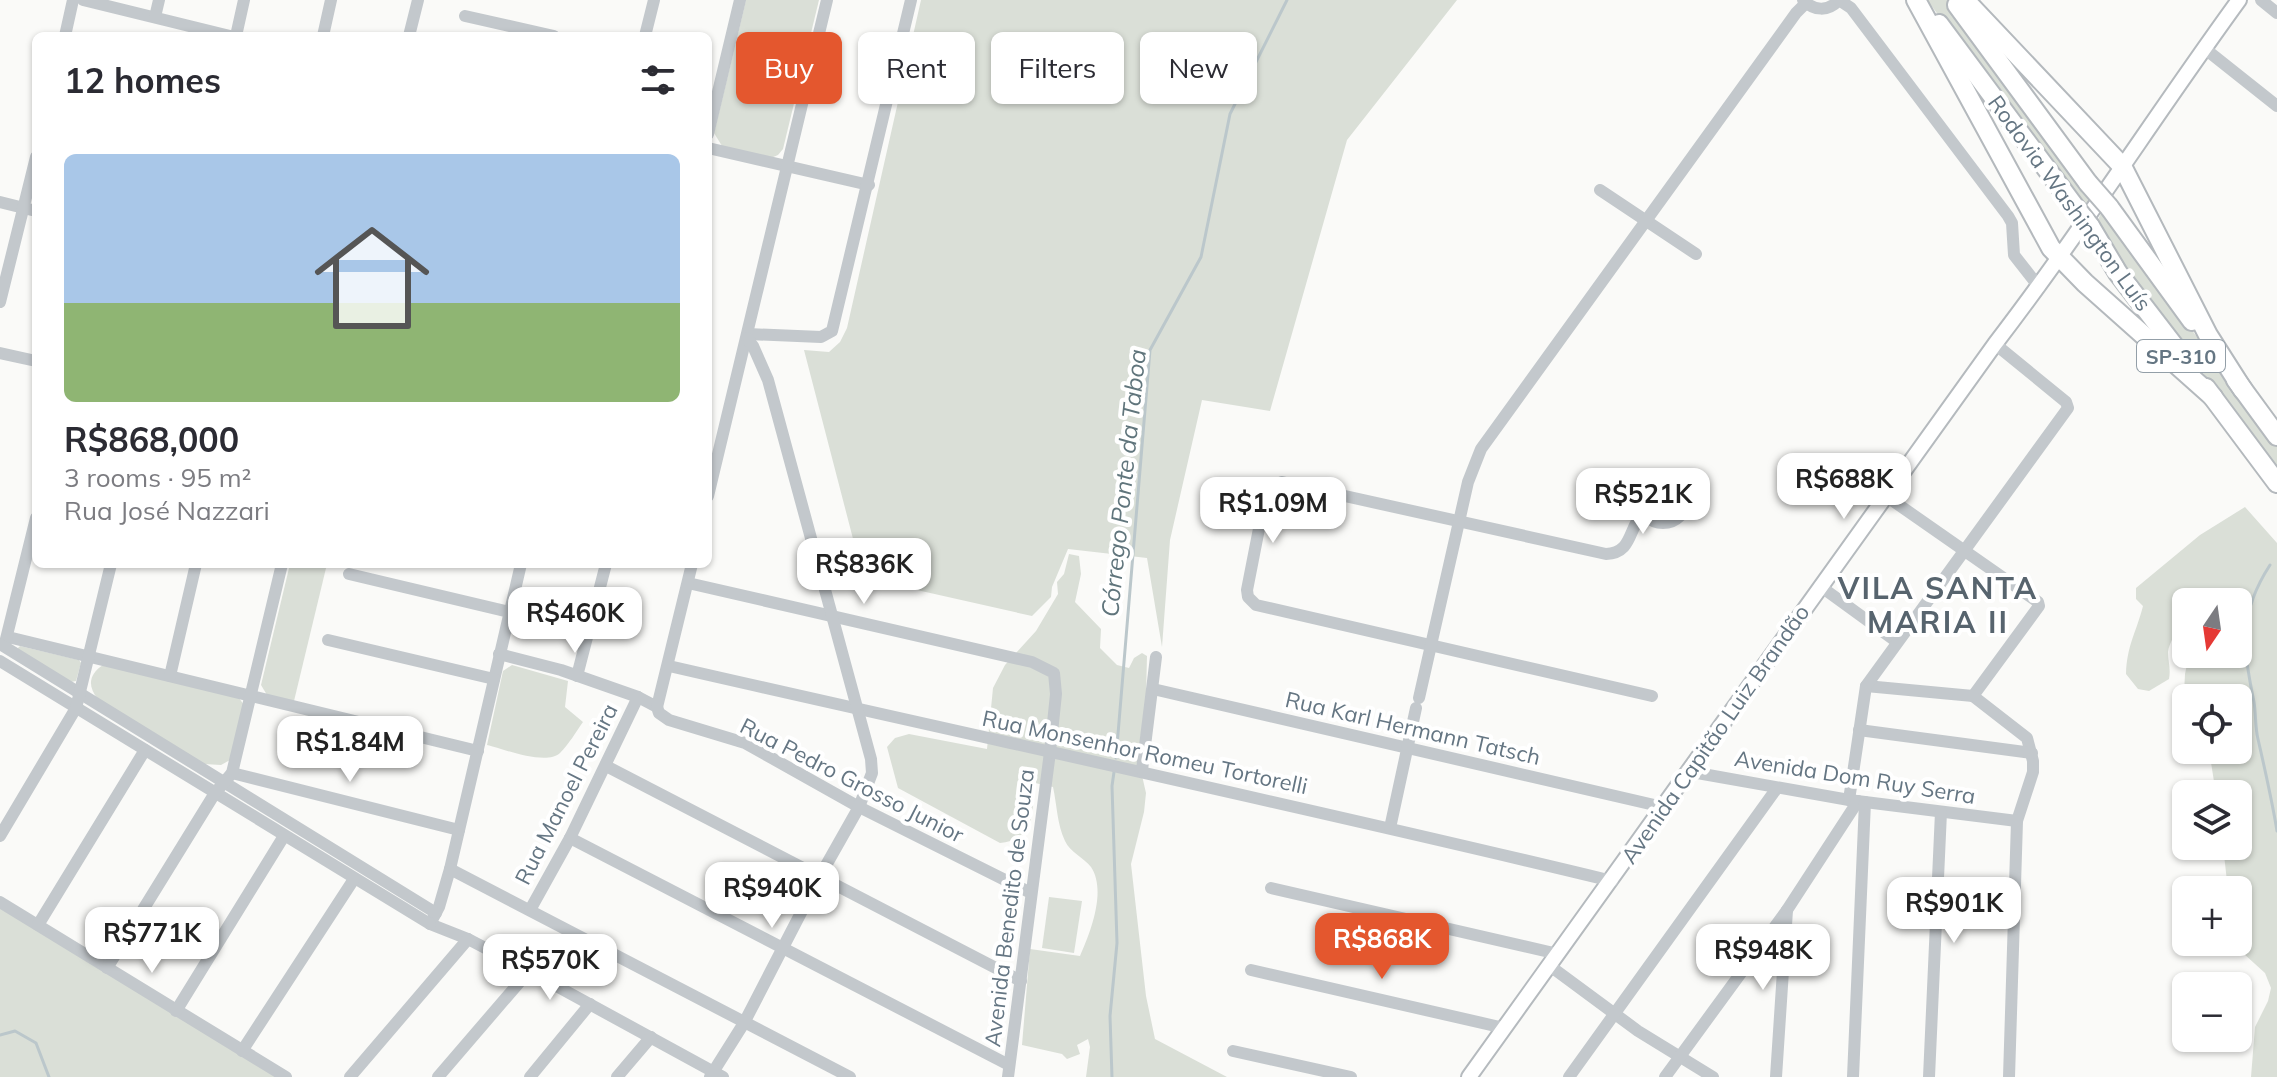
<!DOCTYPE html>
<html lang="en">
<head>
<meta charset="utf-8">
<style>
  body { margin:0; font-family:Mulish,sans-serif; background:#f2f2f3; color:#2b2b33; height:100vh; display:flex; flex-direction:column; font-size:30px; white-space:nowrap }
  * { box-sizing:border-box; margin:0 }
  p { font-size:26px; color:#7c7c81 }
  .icon { flex:none; width:44px; height:44px; fill:none; stroke:currentColor; stroke-width:2; stroke-linecap:round; stroke-linejoin:round }
  .map { position:relative; flex:1; overflow:hidden }
  .details { position:absolute; left:32px; top:32px; width:680px; height:536px; display:flex; flex-direction:column; background:#fff; border-radius:12px; box-shadow:0 2px 6px #0004 }
  .details>* { flex:none }
  .guide { position:absolute; left:736px; top:32px; width:760px; height:72px; display:flex; gap:16px }
  .needle { width:52px; rotate:193deg }
  .buttons { position:absolute; left:2172px; top:588px; display:grid; gap:16px }
  .buttons a { display:grid; place-items:center; width:80px; height:80px; border-radius:12px; background:#fff; box-shadow:0 2px 6px #0004; font-size:40px }
  .price { position:absolute; translate:-50% -68px; padding:0 18px; border-radius:16px; background:#fff; color:#222; font-size:26px; line-height:52px; filter:drop-shadow(0 2px 4px #0008) }
  .price::after { content:''; position:absolute; left:50%; top:48px; width:24px; height:18px; margin-left:-12px; background:inherit; clip-path:polygon(0 0,100% 0,50% 100%) }
  .price.current { background:#e4572e; color:#fff }
  ul { padding:0; list-style:none }
  li { display:grid; align-content:center; gap:16px; height:424px; padding:0 32px }
  li+li { border-top:2px solid #e1e1e2 }
  li span { display:grid; place-items:center; height:248px; border-radius:12px; color:#555 }
  li>.icon { margin-inline-start:auto }
  span .icon { width:144px; height:144px; fill:#fffc; stroke-width:1 }
  li b { font-size:34px }
  h2 { display:flex; justify-content:space-between; align-items:center; height:96px; padding:0 32px; font-size:34px }
  .tag { padding:0 28px; border-radius:12px; background:#fff; box-shadow:0 2px 6px #0004; font-size:28px; line-height:72px }
  .tag.current { background:#e4572e; color:#fff }
  .map>svg:first-child { display:block }
  .green { fill:#dadfd7 }
  .lines { fill:none; stroke-linecap:round; stroke-linejoin:round }
  .stream { stroke:#bbc7cb; stroke-width:3 }
  .major-casing { stroke:#b5babe; stroke-width:18 }
  .highway-casing { stroke:#b4b9bd; stroke-width:22 }
  .minor { stroke:#c3c8cc; stroke-width:12 }
  .major { stroke:#fff; stroke-width:14 }
  .highway { stroke:#fff; stroke-width:18 }
  .highway-bridge-casing { stroke:#b4b9bd; stroke-width:22; stroke-linecap:butt }
  .highway-bridge { stroke:#fff; stroke-width:18 }
  .labels { text-anchor:middle; dominant-baseline:central; stroke-width:8; stroke-linejoin:round; paint-order:stroke }
  .shield { fill:#fff; stroke:#939fa8; stroke-width:2 }
  .shield-label { font-size:20px; font-weight:bold; fill:#657683 }
  .street-label { font-size:22px; fill:#657683; stroke:#fff }
  .water-label { font-size:24px; font-style:italic; fill:#60757c; stroke:#fff }
  .district-label { font-size:30px; font-weight:bold; letter-spacing:2px; fill:#57646e; stroke:#fff }
</style>
</head>
<body>
<div class="map">
<svg width="2277" height="1077" viewBox="0 0 2277 1077">
  <rect width="100%" height="100%" fill="#fafaf8"/>
  <g class="green">
    <path d="M746,0H819L783,149L778,155L771,158L722,146L714,133Z"/>
    <path d="M921,0H1457L1347,140L1270,411L1202,400L1170,540L1162,647L1147,558L1068,549L1052,587L1051,597L1032,616L859,577L858,558L804,350L829,352L840,342L847,328Z"/>
    <path d="M1927,0H1947L2095,198L2087,209L2079,203Z"/>
    <path d="M2103,209L2277,446V474L2095,226Z"/>
    <path d="M2245,507L2277,543V1077H2251L2255,1027L2268,1001L2271,988L2265,973L2233,944L2238,942V890H2228L2223,846H2238V794H2216L2209,750H2238V698H2186V735L2182,733L2185,674L2189,654H2238V602H2186V615L2177,620C2177,635 2169,642 2168,652C2168,662 2171,668 2169,679L2149,691L2138,689L2126,674C2127,645 2136,633 2143,606L2136,599V588L2200,535Z"/>
    <path d="M1069,554L1079,556L1081,574L1075,602L1101,629L1100,648L1117,665L1129,668L1134,658L1142,653L1147,656L1146,696L1138,758L1146,793L1144,812L1131,864L1146,996L1155,1039L1227,1077H1086L1090,1047L1088,1039L1077,1045L1080,1054L1067,1059L1062,1054L1022,1045L1030,949L1080,956C1090,933 1107,891 1091,867C1084,858 1070,852 1065,841C1057,824 1057,805 1053,787L1035,783C1031,813 1037,838 1000,843L898,788L887,747L895,738L909,734L987,749L993,688L1005,665L1036,631L1058,594L1057,582L1064,574Z"/>
    <path d="M290,564H327L294,701L267,695L261,685Z"/>
    <path d="M20,646L79,660L81,663L76,681L71,682L17,649Z"/>
    <path d="M103,665L239,698L244,705L230,760L221,765L204,764L98,699C87,686 89,674 103,665Z"/>
    <path d="M512,665L568,681L565,707L583,722C576,732 569,744 560,753C546,766 504,749 487,745L503,671Z"/>
    <path d="M1049,897L1082,901L1074,953L1042,948Z"/>
    <path d="M0,908L279,1077H0Z"/>
  </g>
  <g class="lines">
    <g class="stream">
      <path d="M2270,565C2238,614 2243,648 2254,702C2256,714 2255,727 2258,739C2265,770 2272,800 2277,831"/>
      <path d="M1116,758L1150,350L1201,257L1230,114L1287,0"/>
      <path d="M0,1035L15,1031L36,1043L49,1077"/>
      <path d="M1112,1077L1110,1016L1117,943L1112,786L1114,772"/>
    </g>
    <g class="major-casing">
      <path id="major" d="M1469,1077L1995,344C2081,232 2156,114 2239,0"/>
    </g>
    <g class="highway-casing">
      <g id="highway">
        <path d="M1916,0L2051,248L2085,283L2213,397"/>
        <path d="M1965,0L2122,166L2208,335L2243,390"/>
        <path d="M1957,5L2088,183"/>
        <path d="M1939,24L2075,207"/>
        <path d="M2109,207L2192,321"/>
        <path d="M2090,226L2118,273L2188,364"/>
        <path d="M2236,380L2277,436"/>
        <path d="M2206,388L2277,483"/>
      </g>
    </g>
    <g class="minor">
      <path d="M83,0L230,36"/>
      <path d="M1803,0C1814,11 1828,12 1839,0"/>
      <path d="M1839,0L1851,8L2008,216L2012,223L2014,255L2039,287"/>
      <path d="M2261,0L2277,13"/>
      <path d="M465,16L554,36"/>
      <path d="M155,17L159,0"/>
      <path d="M65,36L73,0"/>
      <path d="M236,36L244,0"/>
      <path d="M323,36L331,0"/>
      <path d="M409,36L418,0"/>
      <path d="M645,36L654,0"/>
      <path d="M2204,48L2277,106"/>
      <path d="M708,134L740,0"/>
      <path d="M708,148L869,185"/>
      <path d="M1600,190L1696,254"/>
      <path d="M0,202L36,211"/>
      <path d="M0,302L36,157"/>
      <path d="M748,334L821,337L832,331L911,0"/>
      <path d="M0,353L36,361"/>
      <circle cx="1663" cy="499" r="24"/>
      <path d="M708,496L827,0"/>
      <path d="M1886,496L2038,602L2039,606L1973,696L2027,738L2033,761V772L2017,821L2009,1077"/>
      <path d="M1643,513C1628,528 1633,553 1606,554L1282,482L1270,489L1265,498L1247,590L1248,597L1256,605L1652,696"/>
      <path d="M521,564L450,869L439,907L430,924L468,939L529,971L723,1077"/>
      <path d="M349,574L509,612"/>
      <path d="M688,583L1032,662L1054,673L1056,694L1050,752L1008,1077"/>
      <path d="M1820,586L1897,642"/>
      <path d="M8,637L478,751"/>
      <path d="M328,640L494,679"/>
      <path d="M5,643L36,518"/>
      <path d="M0,644L436,913"/>
      <path d="M499,654L561,670L638,697L657,707L659,713L669,720L745,743L859,807L1031,893"/>
      <path d="M0,661L430,924"/>
      <path d="M669,666C983,738 1298,805 1612,881"/>
      <path d="M170,676L196,564"/>
      <path d="M577,676L606,564"/>
      <path d="M1866,686L1973,696"/>
      <path d="M1153,689L1663,807"/>
      <path d="M1419,698L1468,482L1481,449L1796,13L1806,3"/>
      <path d="M657,707L692,564"/>
      <path d="M1859,730L2032,753"/>
      <path d="M606,766L1021,981"/>
      <path d="M1142,770L1156,657"/>
      <path d="M1686,771L1849,800L2017,821"/>
      <path d="M232,773L459,830"/>
      <path d="M1849,800L1866,686L2068,408L2066,402L1995,344"/>
      <path d="M1390,828L1416,708"/>
      <path d="M0,836L76,708L111,564"/>
      <path d="M570,838L1009,1065"/>
      <path d="M450,869L850,1077"/>
      <path d="M1271,888L1558,954"/>
      <path d="M0,902L286,1077"/>
      <path d="M530,910L570,838L638,697"/>
      <path d="M38,925L145,750"/>
      <path d="M1550,966L1638,1031L1713,1077"/>
      <path d="M107,968L215,793L232,773L282,564"/>
      <path d="M1251,970L1504,1028"/>
      <path d="M176,1011L284,836"/>
      <path d="M242,1051L354,879"/>
      <path d="M1233,1051L1351,1077"/>
      <path d="M350,1077L468,939"/>
      <path d="M438,1077L529,971"/>
      <path d="M530,1077L590,1004"/>
      <path d="M617,1077L651,1037"/>
      <path d="M710,1077L744,1023L820,876L859,807L872,773L871,759L768,380L753,346L747,338"/>
      <path d="M1569,1077L1777,788"/>
      <path d="M1665,1077L1787,910L1858,801"/>
      <path d="M1776,1077L1787,910"/>
      <path d="M1853,1077L1865,802"/>
      <path d="M1929,1077L1941,812"/>
    </g>
    <use href="#major" class="major"/>
    <use href="#highway" class="highway"/>
    <g class="highway-bridge-casing">
      <g id="highway-bridge">
        <path d="M2088,183L2109,207"/>
        <path d="M2075,207L2090,226"/>
      </g>
    </g>
    <use href="#highway-bridge" class="highway-bridge"/>
  </g>
  <g class="labels">
    <rect class="shield" x="2137" y="340" width="88" height="32" rx="6"/>
    <g class="shield-label">
      <text x="2181" y="356">SP-310</text>
    </g>
    <g class="street-label">
      <text transform="translate(2070 203) rotate(54)">Rodovia Washington Luís</text>
      <text transform="translate(1413 728) rotate(13)">Rua Karl Hermann Tatsch</text>
      <text transform="translate(1715 734) rotate(-55)">Avenida Capitão Luiz Brandão</text>
      <text transform="translate(1145 752) rotate(12)">Rua Monsenhor Romeu Tortorelli</text>
      <text transform="translate(1855 777) rotate(9)">Avenida Dom Ruy Serra</text>
      <text transform="translate(852 780) rotate(27)">Rua Pedro Grosso Junior</text>
      <text transform="translate(566 794) rotate(-63)">Rua Manoel Pereira</text>
      <text transform="translate(1009 908) rotate(-83)">Avenida Benedito de Souza</text>
    </g>
    <g class="water-label">
      <text transform="translate(1123 483) rotate(-84)">Córrego Ponte da Taboa</text>
    </g>
    <g class="district-label">
      <text x="1938" y="588">VILA SANTA<tspan x="1938" dy="34">MARIA II</tspan></text>
    </g>
  </g>
</svg>
<div class="buttons">
<a><svg class="needle" viewBox="-14 -14 28 28"><path d="M0-13l5 13h-10z" fill="#e53935"/><path d="M0 13l5-13h-10z" fill="#7c7c81"/></svg></a>
<a><svg class="icon" aria-label="locate" viewBox="0 0 24 24"><circle cx="12" cy="12" r="6"/><path d="M12 2v4M12 18v4M2 12h4M18 12h4"/></svg></a>
<a><svg class="icon" aria-label="layers" viewBox="0 0 24 24"><path d="M12 4l9 5-9 5-9-5zM3 14l9 5 9-5"/></svg></a>
<a>+</a>
<a>−</a>
</div>
<b class="price" style="left:1844px;top:521px">R$688K</b>
<b class="price" style="left:1643px;top:536px">R$521K</b>
<b class="price" style="left:1273px;top:545px">R$1.09M</b>
<b class="price" style="left:864px;top:606px">R$836K</b>
<b class="price" style="left:575px;top:655px">R$460K</b>
<b class="price" style="left:350px;top:784px">R$1.84M</b>
<b class="price" style="left:772px;top:930px">R$940K</b>
<b class="price" style="left:1954px;top:945px">R$901K</b>
<b class="price" style="left:152px;top:975px">R$771K</b>
<b class="price current" style="left:1382px;top:981px">R$868K</b>
<b class="price" style="left:1763px;top:992px">R$948K</b>
<b class="price" style="left:550px;top:1002px">R$570K</b>
<div class="guide">
<a class="tag current">Buy</a>
<a class="tag">Rent</a>
<a class="tag">Filters</a>
<a class="tag">New</a>
</div>
<section class="details">
<h2>12 homes<svg class="icon" aria-label="filters" viewBox="0 0 24 24"><path d="M4 7h16M4 17h16"/><circle cx="9" cy="7" r="2"/><circle cx="15" cy="17" r="2"/></svg></h2>
<ul>
<li><span style="background:linear-gradient(#a9c7e8 60%,#8fb573 0)"><svg class="icon" aria-label="home" viewBox="0 0 24 24"><path d="M3 11l9-7 9 7M6 9v11h12V9"/></svg></span><div><b>R$868,000</b><p>3 rooms · 95 m²</p><p>Rua José Nazzari</p></div></li>
</ul>
</section>
</div>
</body>
</html>
